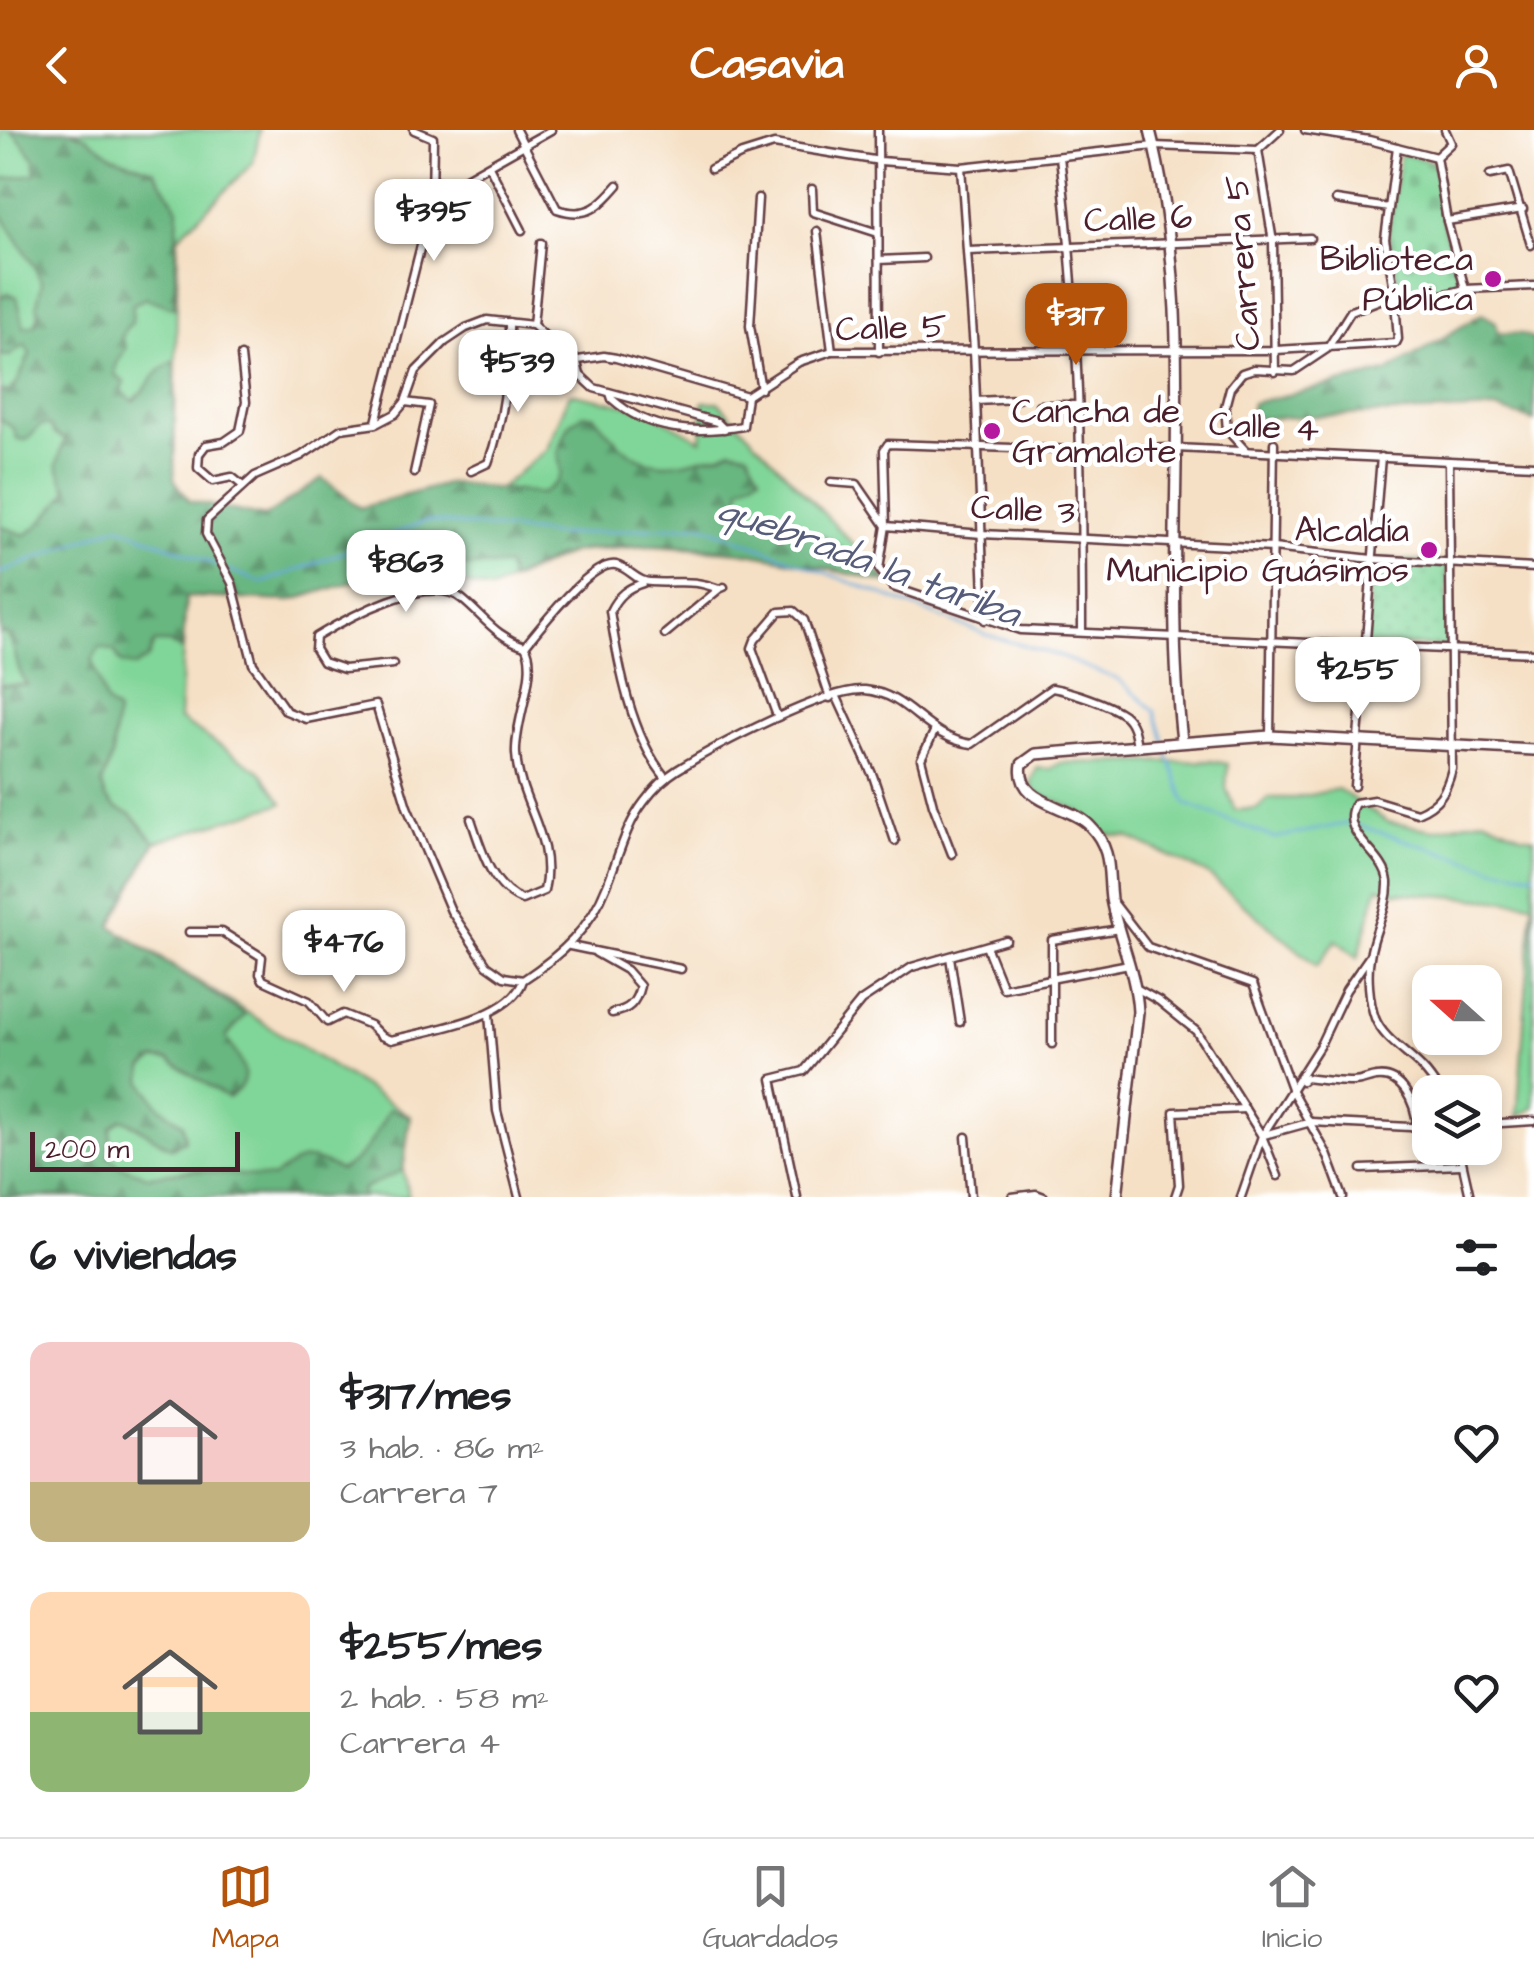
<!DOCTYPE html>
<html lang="es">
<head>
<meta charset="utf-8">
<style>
  body { margin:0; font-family:"Architects Daughter",sans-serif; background:#f2f2f2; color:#202124; height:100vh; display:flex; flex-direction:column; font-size:38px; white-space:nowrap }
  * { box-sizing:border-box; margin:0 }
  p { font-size:32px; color:#757577 }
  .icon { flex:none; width:55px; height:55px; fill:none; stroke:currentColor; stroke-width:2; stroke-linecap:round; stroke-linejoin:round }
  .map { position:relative; height:1067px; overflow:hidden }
  .panel { display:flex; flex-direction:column; background:#fff; flex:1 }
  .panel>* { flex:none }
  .needle { width:65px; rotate:291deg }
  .buttons { position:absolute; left:1412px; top:835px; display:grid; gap:20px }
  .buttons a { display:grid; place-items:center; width:90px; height:90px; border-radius:20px; background:#fff; box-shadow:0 5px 15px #0003; font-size:50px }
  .scale { position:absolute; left:30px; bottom:25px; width:210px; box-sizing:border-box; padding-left:10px; border:5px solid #4a1f2b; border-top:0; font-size:28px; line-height:35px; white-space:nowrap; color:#4a1f2b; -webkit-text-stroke:8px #fff; paint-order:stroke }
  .price { position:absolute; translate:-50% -85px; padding:0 22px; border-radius:20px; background:#fff; color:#222; font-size:32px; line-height:65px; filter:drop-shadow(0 2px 5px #0008) }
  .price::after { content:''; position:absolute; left:50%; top:60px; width:30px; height:22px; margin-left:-15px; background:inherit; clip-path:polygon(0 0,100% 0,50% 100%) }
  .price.selected { background:#b45309; color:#fff }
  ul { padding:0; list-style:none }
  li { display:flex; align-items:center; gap:30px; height:250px; padding:0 30px }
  li span { display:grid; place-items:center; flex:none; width:280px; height:200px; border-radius:20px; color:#555 }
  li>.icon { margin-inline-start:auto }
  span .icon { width:120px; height:120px; fill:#fffc; stroke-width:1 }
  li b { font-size:42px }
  h2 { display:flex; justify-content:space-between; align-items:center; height:120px; padding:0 30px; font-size:42px }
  header { display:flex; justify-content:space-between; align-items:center; height:130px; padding:0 30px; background:#b45309; color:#fff; font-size:45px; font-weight:700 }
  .tab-bar { display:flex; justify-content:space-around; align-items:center; height:140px; border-top:2px solid #e0e0e0; background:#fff; font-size:28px; color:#757577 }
  .tab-bar a { display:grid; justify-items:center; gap:5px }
  .tab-bar .selected { color:#b45309 }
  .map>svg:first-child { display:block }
  .grass { fill:#80d598; stroke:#657a62; stroke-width:2.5 }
  .forest { fill:url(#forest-firs); stroke:#596a56; stroke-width:2.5 }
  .cemetery { fill:url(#cemetery-stones); stroke:#657a62; stroke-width:2.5 }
  .park { fill:url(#park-dots); stroke:#657a62; stroke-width:2.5 }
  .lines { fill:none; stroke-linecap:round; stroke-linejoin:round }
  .stream { stroke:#64a7d9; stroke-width:2.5 }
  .street-casing { stroke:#643c42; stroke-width:11 }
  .secondary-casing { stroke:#643c42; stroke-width:14 }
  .street { stroke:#fff; stroke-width:6 }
  .secondary { stroke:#fff; stroke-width:9 }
  .poi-dot { fill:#b5179e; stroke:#fff; stroke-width:4 }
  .labels { text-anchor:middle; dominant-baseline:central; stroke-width:9; stroke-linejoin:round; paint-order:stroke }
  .street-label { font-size:35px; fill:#4a1f2b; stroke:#fff }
  .poi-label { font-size:35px; fill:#4a1f2b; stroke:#fff; text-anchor:end }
  .water-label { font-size:38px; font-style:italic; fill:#565c79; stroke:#fff }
</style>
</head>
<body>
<header><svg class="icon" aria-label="back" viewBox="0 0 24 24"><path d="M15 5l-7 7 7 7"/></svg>Casavia<svg class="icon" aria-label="person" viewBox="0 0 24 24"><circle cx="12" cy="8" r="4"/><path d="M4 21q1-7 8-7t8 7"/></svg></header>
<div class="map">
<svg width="1534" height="1067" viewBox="0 0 1534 1067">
  <defs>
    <pattern id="forest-firs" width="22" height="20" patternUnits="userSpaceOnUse" patternTransform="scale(2.5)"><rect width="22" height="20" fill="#68b680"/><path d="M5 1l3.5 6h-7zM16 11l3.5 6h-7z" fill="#589369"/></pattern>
    <pattern id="cemetery-stones" width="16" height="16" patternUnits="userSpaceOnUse" patternTransform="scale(2.5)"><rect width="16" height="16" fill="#80d598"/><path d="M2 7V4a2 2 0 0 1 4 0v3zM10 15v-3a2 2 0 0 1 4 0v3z" fill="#70b683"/></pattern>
    <pattern id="park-dots" width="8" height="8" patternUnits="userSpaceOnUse" patternTransform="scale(2.5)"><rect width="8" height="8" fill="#80d598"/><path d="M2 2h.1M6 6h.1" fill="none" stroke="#70b683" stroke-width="1.8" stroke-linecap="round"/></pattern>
  </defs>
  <rect width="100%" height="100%" fill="#fff"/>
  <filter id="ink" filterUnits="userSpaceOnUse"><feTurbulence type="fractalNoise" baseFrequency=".01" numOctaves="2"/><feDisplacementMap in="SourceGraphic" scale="20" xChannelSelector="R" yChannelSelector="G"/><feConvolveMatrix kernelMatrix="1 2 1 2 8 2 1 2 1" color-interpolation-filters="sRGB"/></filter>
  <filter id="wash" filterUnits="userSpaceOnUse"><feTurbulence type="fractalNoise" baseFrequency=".0048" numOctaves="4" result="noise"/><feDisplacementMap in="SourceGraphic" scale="40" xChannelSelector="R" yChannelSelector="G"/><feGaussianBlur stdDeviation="2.25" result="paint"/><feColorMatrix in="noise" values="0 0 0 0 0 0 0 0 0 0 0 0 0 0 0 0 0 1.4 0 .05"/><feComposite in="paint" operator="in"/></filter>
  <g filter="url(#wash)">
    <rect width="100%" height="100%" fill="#f5e0c5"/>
    <g class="grass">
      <path d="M0,0H260L253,33L178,107L174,349L189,371L265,387L322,348L360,378L450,353L498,360L547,319L570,263L645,279L701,310L703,272H718L890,453L758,423L651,416L572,422L491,460L398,438L290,471L186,467L179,589L261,642L283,673L156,712L111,796L410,986L403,1040L409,1067H0Z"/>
      <path d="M1211,631L1228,634L1226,658L1235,680L1257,679L1269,668H1295L1338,659L1388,692L1434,700L1484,688L1521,705L1534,707V978L1517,987L1533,773L1394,762L1378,757L1358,828L1336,810L1317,836L1206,743L1128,707L1104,704L1081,682L1035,662L1031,653L1037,638L1050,639L1061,633Z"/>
    </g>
    <g class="forest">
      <path d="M10,0H71L87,7L113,26L154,40L178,78L174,178L146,168L133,174L132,193C122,201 120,206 126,218L116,235L115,245L124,252L122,262L133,271C152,255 149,244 175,231L174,349L189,371L265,387L322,348L360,378L450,353L541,364L557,352L561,343L558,323L569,295L584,284L594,286C628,327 645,344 701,328C712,325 721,326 731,319L748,322L760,345L741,357L738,380L824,406L890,453C788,430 680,401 574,422C553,426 530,441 510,450L507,436H456L413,423L398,438L290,471L186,466L182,520L169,513H154L148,528L135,537L121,533L114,521L100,517L92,531L106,573L117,582L112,626L102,654L106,668L116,678L131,684L155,712L111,796L245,885L226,907C240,932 258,948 228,968L169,930L155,929L143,938L142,951L159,976L183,994L185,1010L172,1018C153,1010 141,995 121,989L111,998L109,1027L120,1036L148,1046L194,1040L272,1048C304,1026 302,1023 340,1040C367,1027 376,1003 389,979L410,986L403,1040L362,1060L363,1067H0V555H27C13,535 19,522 6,503L0,504V396L25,405L37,397L68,362L57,335L65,309L55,304L50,296L41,295L27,310L17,309L14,299L0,288V261L9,262L16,255L30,224L25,215L9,226L0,225V167L8,163L17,167L24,197L35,195L39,185L37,174L42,153L33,134L0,83V49L35,44V29C25,19 21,7 10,0Z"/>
      <path d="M1482,184L1496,192L1498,203L1522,204L1534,209V291L1497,279L1249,289L1252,273L1387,242Z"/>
    </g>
    <path class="cemetery" d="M1400,23L1434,32L1444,98L1462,155L1403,170L1388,108Z"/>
    <path class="park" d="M1372,429L1447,432L1449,517L1366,514Z"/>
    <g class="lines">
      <g class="stream">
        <path d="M229,440L262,453L427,391L559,405L702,395L987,505L1056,525L1119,550L1155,581L1164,611"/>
        <path d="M0,443L118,396L222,437"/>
        <path d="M1166,619L1186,674L1274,708L1350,693L1494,738L1534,744"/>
      </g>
    </g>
  </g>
  <g filter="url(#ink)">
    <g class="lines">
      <g class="street-casing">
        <g id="street">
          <path d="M516,0L557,79C587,89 599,77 618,55"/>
          <path d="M878,0L879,222"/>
          <path d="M1305,0L1369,10L1436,27"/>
          <path d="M1258,20L1273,112L1275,242"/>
          <path d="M1060,27C1079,184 1082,343 1082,502"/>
          <path d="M1436,27L1447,91L1465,159"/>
          <path d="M1436,27L1451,13L1445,0"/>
          <path d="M489,36L522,100"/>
          <path d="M961,37L974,220L985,490"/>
          <path d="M711,39L742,24L774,14L880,31L961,37L1154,16L1258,20L1280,0"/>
          <path d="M1490,45L1509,41L1531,115"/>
          <path d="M464,49L551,0"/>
          <path d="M812,59L813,82L878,103"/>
          <path d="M758,68L750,196L761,259"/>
          <path d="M1336,70L1389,78"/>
          <path d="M1447,91L1523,79"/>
          <path d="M817,101L832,221"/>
          <path d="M968,121L1310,108"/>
          <path d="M879,130L924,128"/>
          <path d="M1397,177L1465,159L1534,156"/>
          <path d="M533,195L541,113"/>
          <path d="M241,226L246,272L240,301L224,312L206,315L199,324L198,338L213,351L232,347L243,356"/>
          <path d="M577,232L580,245L594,258L717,292L724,299"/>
          <path d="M610,263L612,269C649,302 696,304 743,296L747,266"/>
          <path d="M976,271L1018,269"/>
          <path d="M405,272L429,275L414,343"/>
          <path d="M1039,275H1077"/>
          <path d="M376,292L432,72L433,8L414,0"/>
          <path d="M1246,321L1227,300L1225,277L1230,258L1242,243L1254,239L1294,241L1327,219L1351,181L1385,168L1394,160"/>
          <path d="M1534,335L1176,318L1079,320L888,314L884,320L886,396L879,439L893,457L1020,500L1534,523"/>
          <path d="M471,341L488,333C504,291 510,237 509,192"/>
          <path d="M831,352L857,354L886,396L982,404L1273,418L1372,429L1534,438"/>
          <path d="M643,453C627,458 618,465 610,481C618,534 631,607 666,648"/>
          <path d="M665,504L718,460"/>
          <path d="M393,534L344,539L323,532L315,519L316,507C347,488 430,442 462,469C484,487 496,507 525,516"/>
          <path d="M836,565L873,646L895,711"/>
          <path d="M777,586L752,518L755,510L779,482L794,481L804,490L830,568"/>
          <path d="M934,602L921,629L933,675L952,724"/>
          <path d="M1270,606L1274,313"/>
          <path d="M1137,616C1135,605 1134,593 1124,585C1109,574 1070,561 1052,558L972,614C925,608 910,564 865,560C827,557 712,618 677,640C664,648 653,660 644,672C626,695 618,728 607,755C590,799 561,825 523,850L504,847L487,835L451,781L407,677L376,575L306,589L286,581L253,534L232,453L206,404L207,390L255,346L301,326L341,299L376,294L395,284L405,272L416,241L445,212L466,198L487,190L533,195L572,231L604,226L616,228L747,266L799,232L832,221L1276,220L1396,213L1398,209L1394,159L1385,109L1397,17"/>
          <path d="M1354,656L1381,327"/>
          <path d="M471,689C481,718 491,758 522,770L544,761C556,707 519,674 516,624C514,592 540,539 525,516C540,498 591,430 616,435C629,438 637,452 650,452C679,454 690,448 719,459L724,457"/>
          <path d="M1114,773L1148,817L1253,854L1292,961L1327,1024L1343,1067"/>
          <path d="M189,802H222L262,827L260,844L263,850L309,871L327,892L343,884L370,895L381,906L391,910C426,901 512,889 523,850"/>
          <path d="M570,816L681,839"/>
          <path d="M986,816L1003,858L1129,834"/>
          <path d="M596,823L626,840L640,856C636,873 629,880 612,883"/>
          <path d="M950,827L960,892"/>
          <path d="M1136,858L1159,871L1196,901L1262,1006L1278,1046"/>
          <path d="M489,884L497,981L519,1067"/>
          <path d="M1052,914V810L1119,799"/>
          <path d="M1302,951L1305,948C1321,950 1337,952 1353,952C1362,952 1368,948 1376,947C1403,943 1415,974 1417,995"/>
          <path d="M1440,962C1435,954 1429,945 1422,938C1407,922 1383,909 1375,888C1369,871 1367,844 1370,827C1373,801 1389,778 1388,752C1385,722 1337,704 1355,673L1374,670L1417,683C1439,674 1446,662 1452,639L1449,331"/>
          <path d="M1485,994L1534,991"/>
          <path d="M1264,1005L1311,992L1430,998"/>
          <path d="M966,1007L971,1067"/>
          <path d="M1459,1018L1470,1067"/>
          <path d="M1362,1039L1461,1035"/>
          <path d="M797,1067L772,949L804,941L861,871L912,837L1006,810"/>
          <path d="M1012,1067L1036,1064L1044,1067"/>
          <path d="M1175,1067L1179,1055L1174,982L1245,979"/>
          <path d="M1241,1067L1262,1006L1320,915L1346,860L1369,827"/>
        </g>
      </g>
      <g class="secondary-casing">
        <g id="secondary">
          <path d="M1150,0C1201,200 1159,409 1182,611"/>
          <path d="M1117,1067L1138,882C1136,842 1118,807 1111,769C1109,754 1110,737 1106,723C1103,713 1097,703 1090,696C1070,674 1015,675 1022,634L1036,624L1270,606L1534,620"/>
        </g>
      </g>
      <use href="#street" class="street"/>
      <use href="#secondary" class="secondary"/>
    </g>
  </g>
  <g class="poi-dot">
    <circle cx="1493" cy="149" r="10"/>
    <circle cx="992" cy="301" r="10"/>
    <circle cx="1429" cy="420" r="10"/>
  </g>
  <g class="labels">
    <g class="street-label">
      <text transform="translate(1138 89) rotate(-2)">Calle 6</text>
      <text transform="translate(1243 133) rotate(-94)">Carrera 5</text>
      <text transform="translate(891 198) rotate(-2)">Calle 5</text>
      <text transform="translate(1264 297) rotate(3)">Calle 4</text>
      <text transform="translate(1023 380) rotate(3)">Calle 3</text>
    </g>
    <g class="poi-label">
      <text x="1473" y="129">Biblioteca<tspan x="1473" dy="40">Pública</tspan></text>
      <text x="1012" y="281" text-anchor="start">Cancha de<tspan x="1012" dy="40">Gramalote</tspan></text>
      <text x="1409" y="400">Alcaldía<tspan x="1409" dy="40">Municipio Guásimos</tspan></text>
    </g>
    <g class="water-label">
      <text transform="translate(869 432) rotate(20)">quebrada la tariba</text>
    </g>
  </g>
</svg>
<div class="buttons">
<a><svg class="needle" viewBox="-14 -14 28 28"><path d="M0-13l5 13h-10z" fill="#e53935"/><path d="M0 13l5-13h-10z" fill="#757577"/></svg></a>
<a><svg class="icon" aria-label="layers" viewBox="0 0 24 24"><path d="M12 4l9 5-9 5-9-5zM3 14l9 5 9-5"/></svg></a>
</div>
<div class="scale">200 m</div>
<b class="price" style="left:434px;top:134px">$395</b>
<b class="price selected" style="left:1076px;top:238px">$317</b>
<b class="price" style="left:518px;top:285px">$539</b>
<b class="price" style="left:406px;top:485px">$863</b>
<b class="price" style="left:1358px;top:592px">$255</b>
<b class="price" style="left:344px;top:865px">$476</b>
</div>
<section class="panel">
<h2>6 viviendas<svg class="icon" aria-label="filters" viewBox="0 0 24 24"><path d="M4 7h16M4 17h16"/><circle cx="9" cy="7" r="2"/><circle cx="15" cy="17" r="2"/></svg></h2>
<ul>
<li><span style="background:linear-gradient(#f6c9c9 70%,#c2b280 0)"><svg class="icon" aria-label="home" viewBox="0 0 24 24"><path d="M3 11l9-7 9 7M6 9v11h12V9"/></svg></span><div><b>$317/mes</b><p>3 hab. · 86 m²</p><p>Carrera 7</p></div><svg class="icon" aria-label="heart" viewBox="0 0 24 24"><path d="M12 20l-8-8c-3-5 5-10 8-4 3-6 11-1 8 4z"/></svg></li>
<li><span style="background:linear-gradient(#ffd9b3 60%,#8fb573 0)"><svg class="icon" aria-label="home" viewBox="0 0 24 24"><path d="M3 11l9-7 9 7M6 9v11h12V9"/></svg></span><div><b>$255/mes</b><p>2 hab. · 58 m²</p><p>Carrera 4</p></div><svg class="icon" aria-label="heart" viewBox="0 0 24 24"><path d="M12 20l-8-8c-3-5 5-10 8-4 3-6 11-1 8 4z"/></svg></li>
</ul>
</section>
<nav class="tab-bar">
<a class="selected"><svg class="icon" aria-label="map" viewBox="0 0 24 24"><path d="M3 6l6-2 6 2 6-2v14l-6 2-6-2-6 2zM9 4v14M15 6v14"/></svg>Mapa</a>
<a><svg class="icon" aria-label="saved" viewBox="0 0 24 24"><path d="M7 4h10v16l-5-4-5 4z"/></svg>Guardados</a>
<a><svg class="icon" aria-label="home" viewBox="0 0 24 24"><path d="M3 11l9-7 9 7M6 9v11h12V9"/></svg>Inicio</a>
</nav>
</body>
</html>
